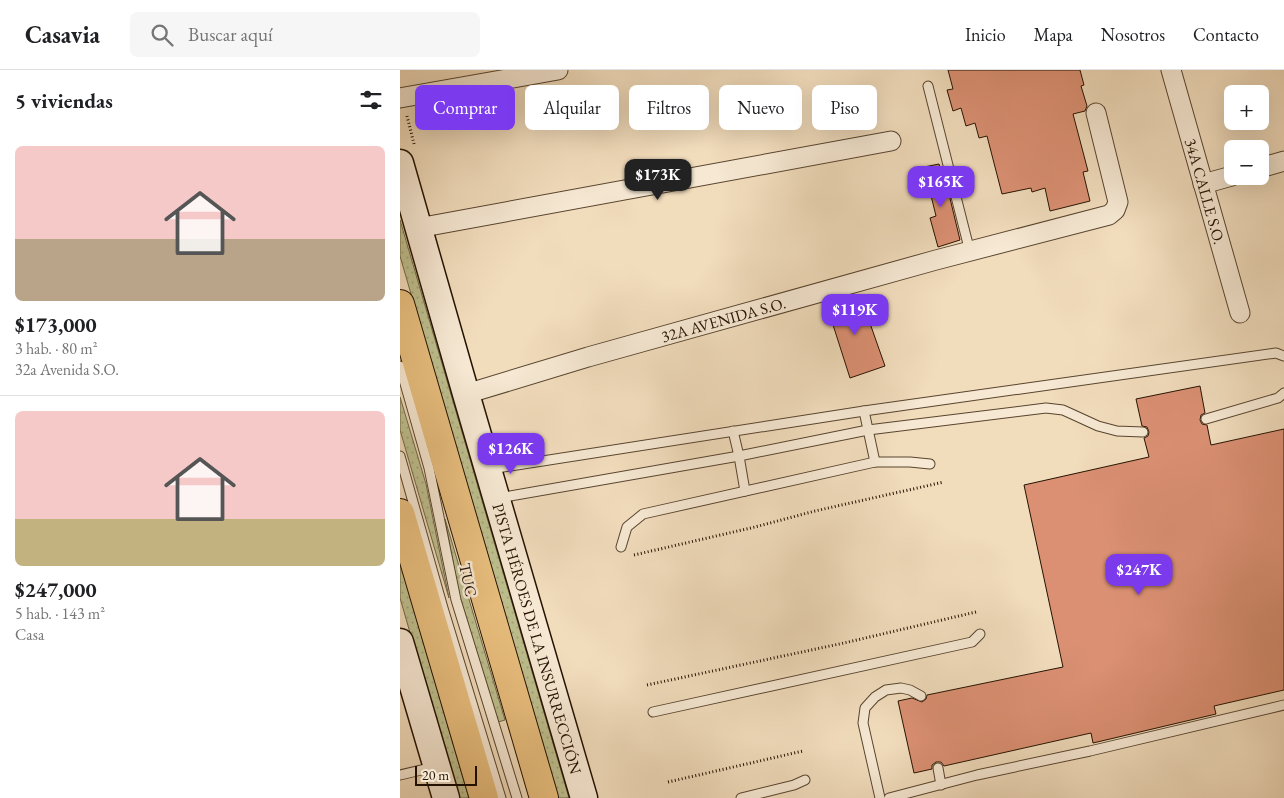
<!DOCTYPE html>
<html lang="es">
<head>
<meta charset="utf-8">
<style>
  body { margin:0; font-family:"EB Garamond",serif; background:#f6f6f6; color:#202124; height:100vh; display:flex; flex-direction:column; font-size:19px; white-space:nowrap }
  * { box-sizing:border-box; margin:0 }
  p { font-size:16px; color:#757577 }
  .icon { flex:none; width:28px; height:28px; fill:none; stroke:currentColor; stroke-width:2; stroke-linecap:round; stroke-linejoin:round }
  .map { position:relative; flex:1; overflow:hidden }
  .side { display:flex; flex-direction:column; background:#fff; width:400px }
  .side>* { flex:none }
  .guide { position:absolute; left:15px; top:15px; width:475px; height:45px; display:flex; gap:10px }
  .fabs { position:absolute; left:824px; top:15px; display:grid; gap:10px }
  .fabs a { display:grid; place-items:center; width:45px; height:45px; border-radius:8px; background:#fff; box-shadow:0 5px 20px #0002; font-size:25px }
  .scale { position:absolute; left:15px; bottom:12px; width:62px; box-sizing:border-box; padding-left:5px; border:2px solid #251200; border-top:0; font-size:14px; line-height:18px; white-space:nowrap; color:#251200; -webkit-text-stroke:4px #f6e8d3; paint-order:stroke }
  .price { position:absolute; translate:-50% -42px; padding:0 11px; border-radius:10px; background:#7c3aed; color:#fff; font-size:16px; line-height:32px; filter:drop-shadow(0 1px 2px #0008) }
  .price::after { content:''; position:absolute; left:50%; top:30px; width:15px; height:11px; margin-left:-8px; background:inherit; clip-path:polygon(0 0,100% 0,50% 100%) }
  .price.on { background:#222; color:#fff }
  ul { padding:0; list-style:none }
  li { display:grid; align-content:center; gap:10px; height:265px; padding:0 15px }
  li+li { border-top:1px solid #e0e0e0 }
  li span { display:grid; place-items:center; height:155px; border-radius:8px; color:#555 }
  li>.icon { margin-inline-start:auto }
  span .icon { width:90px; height:90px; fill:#fffc; stroke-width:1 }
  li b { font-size:21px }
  h2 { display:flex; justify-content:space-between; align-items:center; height:60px; padding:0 15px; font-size:21px }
  .pill { padding:0 18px; border-radius:8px; background:#fff; box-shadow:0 5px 20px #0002; font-size:18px; line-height:45px }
  .pill.on { background:#7c3aed; color:#fff }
  header { display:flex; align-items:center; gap:30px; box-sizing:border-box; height:70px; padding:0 25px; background:#fff; border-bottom:1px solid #e0e0e0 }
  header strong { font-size:24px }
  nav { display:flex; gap:28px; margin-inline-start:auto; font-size:18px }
  .search { width:350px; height:45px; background:#f6f6f6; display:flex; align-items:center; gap:12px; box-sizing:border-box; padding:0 18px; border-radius:8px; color:#757577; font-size:19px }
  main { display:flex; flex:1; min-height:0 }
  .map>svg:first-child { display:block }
  .grass { fill:url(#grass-dots); stroke:#726847 }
  .building { fill:#db9073; stroke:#251200 }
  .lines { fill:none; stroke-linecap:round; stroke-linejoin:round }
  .lane-casing { stroke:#58442f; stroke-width:11 }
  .street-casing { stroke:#58442f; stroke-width:21 }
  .secondary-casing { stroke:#251200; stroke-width:29 }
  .primary-casing { stroke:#251200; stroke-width:30 }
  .path { stroke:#251200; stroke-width:3; stroke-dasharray:1 2.5; stroke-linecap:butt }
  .lane { stroke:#f6e8d3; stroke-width:9 }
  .street { stroke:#f6e8d3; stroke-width:19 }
  .secondary { stroke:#f6e8d3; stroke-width:26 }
  .primary { stroke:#e8be7e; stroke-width:28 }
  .labels { text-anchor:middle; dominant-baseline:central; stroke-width:5; stroke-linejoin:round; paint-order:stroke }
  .street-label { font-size:16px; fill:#251200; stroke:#f6e8d3 }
</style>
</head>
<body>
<header>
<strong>Casavia</strong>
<div class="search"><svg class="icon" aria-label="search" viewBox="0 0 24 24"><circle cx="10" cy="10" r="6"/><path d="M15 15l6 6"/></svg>Buscar aquí</div>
<nav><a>Inicio</a><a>Mapa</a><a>Nosotros</a><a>Contacto</a></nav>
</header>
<main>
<section class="side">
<h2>5 viviendas<svg class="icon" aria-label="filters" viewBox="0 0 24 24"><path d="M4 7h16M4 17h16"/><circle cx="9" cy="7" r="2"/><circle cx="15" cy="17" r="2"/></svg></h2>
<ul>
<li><span style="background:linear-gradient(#f6c9c9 60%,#b9a48a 0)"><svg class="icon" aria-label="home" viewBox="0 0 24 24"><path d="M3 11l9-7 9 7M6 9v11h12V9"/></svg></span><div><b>$173,000</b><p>3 hab. · 80 m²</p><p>32a Avenida S.O.</p></div></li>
<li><span style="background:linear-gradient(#f6c9c9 70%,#c2b280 0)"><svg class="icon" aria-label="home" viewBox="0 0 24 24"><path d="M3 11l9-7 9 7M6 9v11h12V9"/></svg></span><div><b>$247,000</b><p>5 hab. · 143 m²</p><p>Casa</p></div></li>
</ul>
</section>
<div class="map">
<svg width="884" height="728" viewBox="0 0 884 728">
  <defs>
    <pattern id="grass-dots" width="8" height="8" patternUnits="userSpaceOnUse" patternTransform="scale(1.25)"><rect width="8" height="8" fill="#bebf8e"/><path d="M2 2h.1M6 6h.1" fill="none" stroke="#a3a379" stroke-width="1.8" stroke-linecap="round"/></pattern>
  </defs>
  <rect width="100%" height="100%" fill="#f1dcbc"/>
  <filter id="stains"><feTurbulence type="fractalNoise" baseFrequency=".004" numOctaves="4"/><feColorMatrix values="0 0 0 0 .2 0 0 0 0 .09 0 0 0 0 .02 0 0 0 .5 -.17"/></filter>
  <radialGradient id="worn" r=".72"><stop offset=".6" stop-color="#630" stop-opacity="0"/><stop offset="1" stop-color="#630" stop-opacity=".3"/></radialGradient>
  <g class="grass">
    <path d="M0,150L169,728H158L99,528L0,186Z"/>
    <path d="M0,327L26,414L49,528L0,360Z"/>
    <path d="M45,449L105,650L98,652L60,529Z"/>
    <path d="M0,492L69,728H58L0,528Z"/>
  </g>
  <g class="building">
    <path d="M548,0H680L684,15L681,16L687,36L685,41L673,44L688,101L683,102L690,131L650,141L645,118L632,122L631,118L602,124L587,66L579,68L575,53L566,56L561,38L553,41L547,20L553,19Z"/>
    <path d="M539,94L546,120H548L560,170L538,177L530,148L536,146L524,97Z"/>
    <path d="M460,225L485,296L450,308L426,233Z"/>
    <path d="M800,316L805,343L801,345L800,350L802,354L807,355L811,375L884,359V620L814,636L816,644L693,673L691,663L544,696L541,692H536L532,695V699L514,703L498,631L512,628L522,632L526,629L527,625L663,597L624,415L749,387L744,368L748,366L749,362L747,357L742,356L736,329Z"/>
  </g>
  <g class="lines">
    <g class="lane-casing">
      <g id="lane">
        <path d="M528,16L570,182"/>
        <path d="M0,296L29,398L56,530L117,728"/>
        <path d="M464,341L475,392"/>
        <path d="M806,349L878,328L884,323"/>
        <path d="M333,361L339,386L345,421"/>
        <path d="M0,386L43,538L101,728"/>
        <path d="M91,399L464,341L876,283L884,286"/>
        <path d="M99,428L339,386L468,360L646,338L663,340L698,356L717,361L743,362"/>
        <path d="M221,477L227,457L243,444L475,392H510L530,394"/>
        <path d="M253,642L572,572L580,564"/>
        <path d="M538,698L541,715"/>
        <path d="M0,705L34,697"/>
        <path d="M341,728L394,715L405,710"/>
        <path d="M480,728L463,653L465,638L475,627L486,620L501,618L510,620L521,626"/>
        <path d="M489,728L577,705L690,681L884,635"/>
      </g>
    </g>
    <g class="street-casing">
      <g id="street">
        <path id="s1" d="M771,0L840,243"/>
        <path d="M0,28L158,0"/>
        <path d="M860,98L884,91"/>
        <path d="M803,114L832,106"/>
        <path d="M18,158L491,71"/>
        <path id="s2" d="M66,324L188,287L536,190L709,145L715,140L718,132L696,43"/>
      </g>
    </g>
    <g class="secondary-casing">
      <g id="secondary">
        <path id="s3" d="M0,93L66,324L184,728"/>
        <path d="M0,572L46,728"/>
      </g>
    </g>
    <g class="primary-casing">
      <g id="primary">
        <path d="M0,234L144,728"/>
        <path d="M0,443L84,728"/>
      </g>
    </g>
    <g class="path">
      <path d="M7,46L14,74"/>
      <path d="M234,485L355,457L415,441L544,412"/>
      <path d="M247,615L444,573L576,542"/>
      <path d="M268,712L403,681"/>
    </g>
    <use href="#lane" class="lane"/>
    <use href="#street" class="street"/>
    <use href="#secondary" class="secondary"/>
    <use href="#primary" class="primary"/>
  </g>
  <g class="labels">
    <g class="street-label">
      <text stroke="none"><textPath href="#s1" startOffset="126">34A CALLE S.O.</textPath></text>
      <text stroke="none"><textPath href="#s2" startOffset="268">32A AVENIDA S.O.</textPath></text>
      <text transform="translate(68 510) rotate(78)">TUC</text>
      <text stroke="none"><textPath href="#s3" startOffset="495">PISTA HÉROES DE LA INSURRECCIÓN</textPath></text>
    </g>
  </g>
  <rect width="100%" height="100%" filter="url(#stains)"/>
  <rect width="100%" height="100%" fill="url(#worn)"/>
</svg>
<div class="fabs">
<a>+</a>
<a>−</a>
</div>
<div class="scale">20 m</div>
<b class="price on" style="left:258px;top:131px">$173K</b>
<b class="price" style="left:541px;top:138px">$165K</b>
<b class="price" style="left:455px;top:266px">$119K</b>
<b class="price" style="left:111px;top:405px">$126K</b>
<b class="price" style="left:739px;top:526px">$247K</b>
<div class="guide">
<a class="pill on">Comprar</a>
<a class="pill">Alquilar</a>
<a class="pill">Filtros</a>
<a class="pill">Nuevo</a>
<a class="pill">Piso</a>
</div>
</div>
</main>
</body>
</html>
